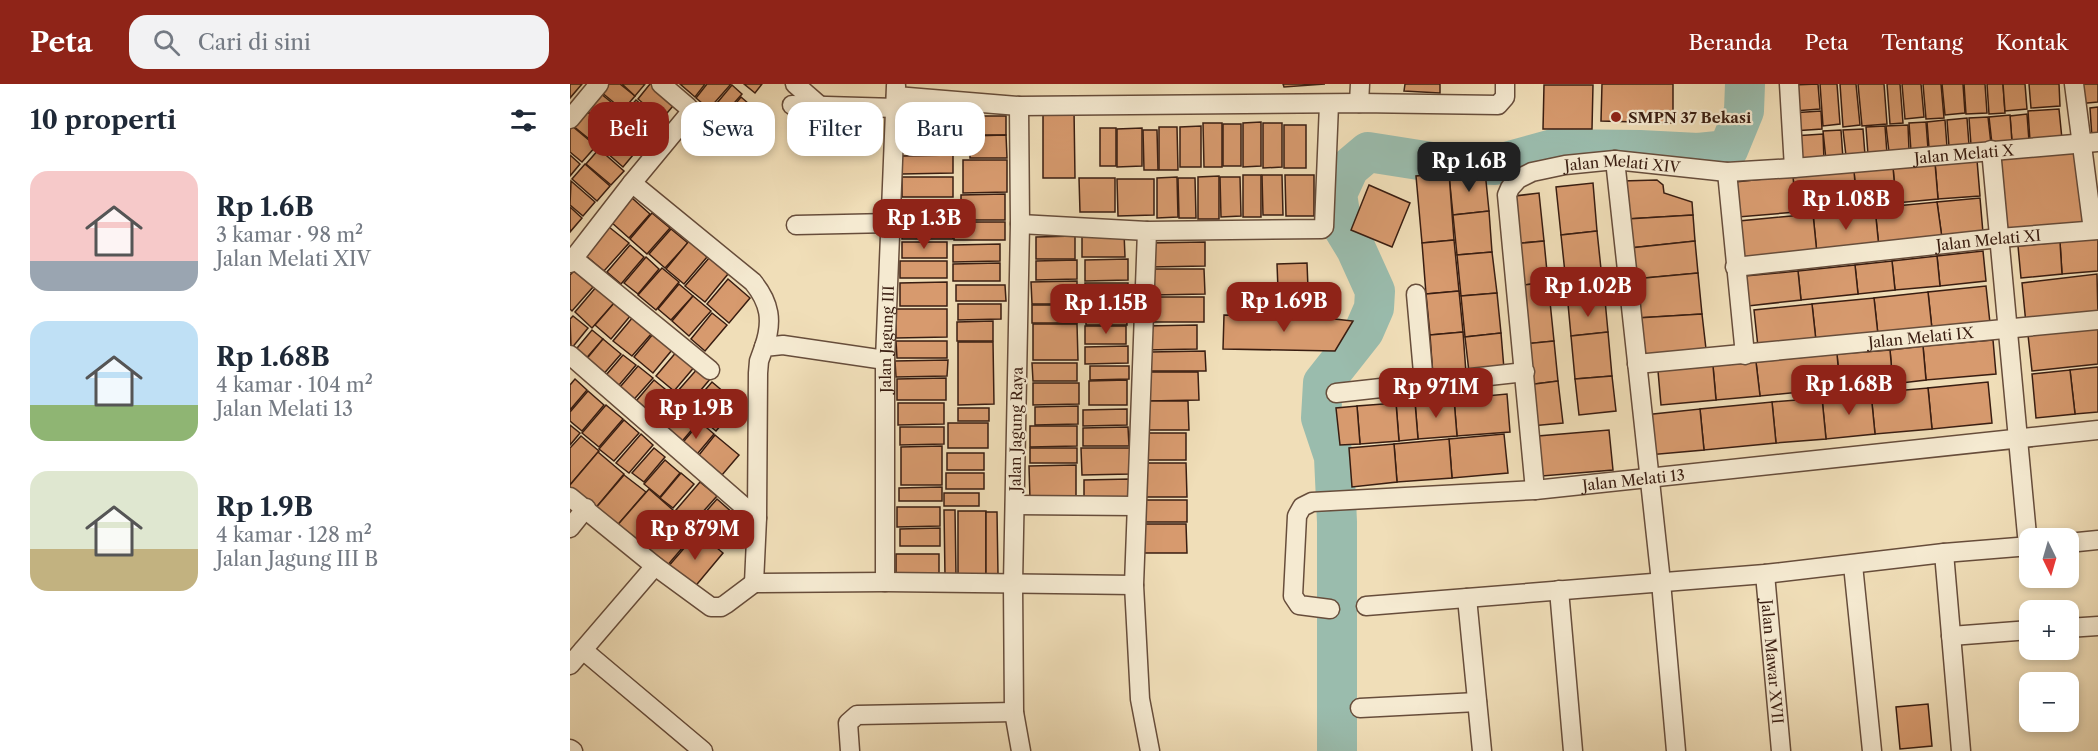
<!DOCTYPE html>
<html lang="id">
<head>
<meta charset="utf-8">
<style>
  body { margin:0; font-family:"Libre Caslon Text",serif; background:#f2f2f3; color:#1f2937; height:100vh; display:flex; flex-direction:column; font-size:22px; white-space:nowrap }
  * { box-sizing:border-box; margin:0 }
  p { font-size:20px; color:#747a83 }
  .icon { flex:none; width:33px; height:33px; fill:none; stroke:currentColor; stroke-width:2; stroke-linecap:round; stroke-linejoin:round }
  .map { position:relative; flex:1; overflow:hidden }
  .details { display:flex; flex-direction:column; background:#fff; width:570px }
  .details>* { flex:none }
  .hud { position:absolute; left:18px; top:18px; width:570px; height:54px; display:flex; gap:12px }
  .needle { width:39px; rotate:175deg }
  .tools { position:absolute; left:1449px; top:444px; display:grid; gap:12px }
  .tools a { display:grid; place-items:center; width:60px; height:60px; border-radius:12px; background:#fff; box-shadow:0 3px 9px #0003; font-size:30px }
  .price { position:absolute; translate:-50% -51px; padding:0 14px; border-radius:12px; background:#8f2418; color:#fff; font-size:20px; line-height:39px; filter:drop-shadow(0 2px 3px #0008) }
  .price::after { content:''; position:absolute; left:50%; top:36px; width:18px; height:14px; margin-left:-9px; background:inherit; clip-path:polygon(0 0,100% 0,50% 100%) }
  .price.on { background:#222; color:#fff }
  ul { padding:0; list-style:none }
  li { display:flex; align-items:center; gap:18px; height:150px; padding:0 30px }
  li span { display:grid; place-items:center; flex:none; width:168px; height:120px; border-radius:18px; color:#555 }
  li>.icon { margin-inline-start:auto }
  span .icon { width:72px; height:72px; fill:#fffc; stroke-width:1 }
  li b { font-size:26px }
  h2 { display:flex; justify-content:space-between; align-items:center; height:72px; padding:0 30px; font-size:26px }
  .chip { padding:0 21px; border-radius:18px; background:#fff; box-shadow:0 3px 9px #0003; font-size:21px; line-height:54px }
  .chip.on { background:#8f2418; color:#fff }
  header { display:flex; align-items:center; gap:36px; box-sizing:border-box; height:84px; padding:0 30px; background:#8f2418; color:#fff }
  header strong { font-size:28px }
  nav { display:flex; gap:33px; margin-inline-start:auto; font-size:21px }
  .search { width:420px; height:54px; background:#f2f2f3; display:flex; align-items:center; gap:15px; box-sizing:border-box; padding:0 21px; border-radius:18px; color:#747a83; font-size:22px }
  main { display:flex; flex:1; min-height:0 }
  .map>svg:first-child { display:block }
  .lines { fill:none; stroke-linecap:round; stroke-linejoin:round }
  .river { stroke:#9abcad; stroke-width:40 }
  .building { fill:#d79a6e; stroke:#391d11; stroke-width:1.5 }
  .minor-casing { stroke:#674d3b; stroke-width:21 }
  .minor { stroke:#f5ead1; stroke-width:18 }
  .poi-dot { fill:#8f2418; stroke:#f5ead1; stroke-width:2 }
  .labels { text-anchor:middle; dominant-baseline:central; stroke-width:4.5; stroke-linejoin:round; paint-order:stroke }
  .poi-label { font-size:15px; font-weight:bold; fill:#391d11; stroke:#f5ead1; text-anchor:start }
  .street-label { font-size:15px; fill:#391d11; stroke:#f5ead1 }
</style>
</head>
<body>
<header>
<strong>Peta</strong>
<div class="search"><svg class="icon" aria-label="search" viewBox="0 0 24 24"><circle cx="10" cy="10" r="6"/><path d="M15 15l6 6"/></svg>Cari di sini</div>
<nav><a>Beranda</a><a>Peta</a><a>Tentang</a><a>Kontak</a></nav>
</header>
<main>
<section class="details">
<h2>10 properti<svg class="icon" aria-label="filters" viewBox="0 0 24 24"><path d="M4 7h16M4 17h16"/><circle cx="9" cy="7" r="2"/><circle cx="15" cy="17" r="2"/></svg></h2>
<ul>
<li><span style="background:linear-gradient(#f6c9c9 75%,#9aa5b1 0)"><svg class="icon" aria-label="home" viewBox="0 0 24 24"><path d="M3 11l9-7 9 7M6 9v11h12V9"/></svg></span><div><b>Rp 1.6B</b><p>3 kamar · 98 m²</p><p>Jalan Melati XIV</p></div></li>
<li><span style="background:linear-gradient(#bfe0f5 70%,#8fb573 0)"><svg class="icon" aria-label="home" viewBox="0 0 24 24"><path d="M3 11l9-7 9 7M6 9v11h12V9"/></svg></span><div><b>Rp 1.68B</b><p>4 kamar · 104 m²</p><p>Jalan Melati 13</p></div></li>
<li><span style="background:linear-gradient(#dfe7d0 65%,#c2b280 0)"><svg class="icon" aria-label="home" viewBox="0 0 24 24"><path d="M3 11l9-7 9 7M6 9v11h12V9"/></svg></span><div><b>Rp 1.9B</b><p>4 kamar · 128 m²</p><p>Jalan Jagung III B</p></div></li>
</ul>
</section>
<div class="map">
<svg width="1528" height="667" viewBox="0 0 1528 667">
  <rect width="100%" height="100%" fill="#f0deb8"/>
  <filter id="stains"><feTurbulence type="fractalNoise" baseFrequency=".00333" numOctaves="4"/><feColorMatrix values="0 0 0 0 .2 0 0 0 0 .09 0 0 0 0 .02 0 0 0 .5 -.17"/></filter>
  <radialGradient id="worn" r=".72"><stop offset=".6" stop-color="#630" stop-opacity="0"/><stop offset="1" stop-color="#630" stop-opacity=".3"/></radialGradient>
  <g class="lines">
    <path class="river" d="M767,667V438L764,373L751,334L753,299L794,247L804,224L805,207L786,165L772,142L767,110L779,84L798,68L868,79L925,81L983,65L1070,66L1128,69L1158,66L1174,27L1175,0"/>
  </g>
  <g class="building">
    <path d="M0,0H12L0,14Z"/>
    <path d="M38,0H50L65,12L53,26L31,8Z"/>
    <path d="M52,0H75L65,12Z"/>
    <path d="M80,0H89L108,16L92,35L68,15Z"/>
    <path d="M110,0H135L125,13Z"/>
    <path d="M137,0H161L139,25L126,14Z"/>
    <path d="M174,0H192L185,9Z"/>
    <path d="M713,0H755L714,3Z"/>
    <path d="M835,0H870V9L834,7Z"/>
    <path d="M1032,0H1103V39L1031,37Z"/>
    <path d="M1248,0L1250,25L1224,27L1222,1Z"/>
    <path d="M1250,0H1267L1270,40L1253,42Z"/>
    <path d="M1270,0H1286L1290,41L1273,43Z"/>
    <path d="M1288,0H1314L1317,40L1292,42Z"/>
    <path d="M1317,0H1330L1333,39L1320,40Z"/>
    <path d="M1332,0H1351L1354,33L1335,35Z"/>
    <path d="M1353,0H1371L1374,34L1356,35Z"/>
    <path d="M1372,0H1393L1395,29L1375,31Z"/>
    <path d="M1394,0H1415L1417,29L1396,30Z"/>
    <path d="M1417,0H1433L1435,29L1419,30Z"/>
    <path d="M1433,0H1455L1457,25L1435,27Z"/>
    <path d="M1459,0H1489L1490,22L1461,24Z"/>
    <path d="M1505,0H1528V18L1507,20Z"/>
    <path d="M162,1L172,10L152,33L142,25Z"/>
    <path d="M974,1H1023L1022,45H973Z"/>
    <path d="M30,9L52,27L37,44L16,26Z"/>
    <path d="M171,13L186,26L168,48L153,35Z"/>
    <path d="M66,16L91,37L77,53L52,32Z"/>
    <path d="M1528,23V53L1522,54L1520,24Z"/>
    <path d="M1489,25L1492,55L1460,57L1458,27Z"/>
    <path d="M15,26L37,45L24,59L2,41Z"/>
    <path d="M473,26H504L505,94H473Z"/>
    <path d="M1251,27L1252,45L1223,47L1221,29Z"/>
    <path d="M1457,30L1459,57L1442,58L1440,32Z"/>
    <path d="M1440,31L1442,58L1422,60L1419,33Z"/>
    <rect x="399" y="32" width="37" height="19"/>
    <path d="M51,33L78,56L65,71L39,48Z"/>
    <path d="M1418,33L1421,60L1401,61L1399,34Z"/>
    <rect x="333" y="34" width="54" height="33"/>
    <path d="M1397,34L1399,61L1379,63L1377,36Z"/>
    <path d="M1375,36L1377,63L1359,64L1357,38Z"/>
    <path d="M691,38V82L673,83V39Z"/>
    <path d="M1356,38L1358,65L1341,67L1339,39Z"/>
    <path d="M633,39H652V83H634Z"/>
    <path d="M693,39H712V83L693,84Z"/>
    <rect x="653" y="40" width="18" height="42"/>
    <rect x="714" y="41" width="22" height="43"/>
    <path d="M1338,41L1339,66L1319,68L1316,42Z"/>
    <path d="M2,42L26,62L12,78L0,68V45Z"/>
    <path d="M631,42V83H610V43Z"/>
    <path d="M1315,42L1317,70L1298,71L1296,43Z"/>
    <path d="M589,43H607L608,86H589Z"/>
    <rect x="530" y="44" width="16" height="38"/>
    <path d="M572,44V82L547,83V45Z"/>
    <path d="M1293,45L1295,71L1276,72L1273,46Z"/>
    <path d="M573,46H587L588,86H574Z"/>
    <path d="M1271,46L1273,75L1256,76L1253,47Z"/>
    <path d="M1253,50L1254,76L1225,78L1223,52Z"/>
    <path d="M39,51L63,71L53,83L29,62Z"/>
    <path d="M436,51L437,74H400V52Z"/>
    <path d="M29,65L54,87L41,101L16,80Z"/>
    <path d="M1508,67L1515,140L1438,148L1430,74Z"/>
    <path d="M0,71L10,80L0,92Z"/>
    <path d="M383,71V89L332,90V72Z"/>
    <path d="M393,76H437V108L393,109Z"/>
    <path d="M1407,76L1410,112L1368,115L1365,79Z"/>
    <path d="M1365,79L1368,115L1326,119L1323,83Z"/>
    <path d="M15,80L40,102L27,117L2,95Z"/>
    <path d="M1323,83L1326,119L1287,123L1284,87Z"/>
    <path d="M915,87L919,127L883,131L879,91Z"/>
    <path d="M1284,87L1287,123L1226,128L1223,92Z"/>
    <path d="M879,89L884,156L852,159L846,92Z"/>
    <rect x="673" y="91" width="18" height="42"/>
    <path d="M692,91H712L713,131H693Z"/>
    <path d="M715,91H744V132H716Z"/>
    <path d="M649,92V135H628V93Z"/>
    <path d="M1223,92L1226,128L1168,133L1165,98Z"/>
    <rect x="332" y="93" width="51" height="20"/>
    <path d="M607,93L608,133L587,134V94Z"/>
    <path d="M650,93H670L671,132L651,133Z"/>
    <path d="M509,94H545V128H510Z"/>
    <path d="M608,94H625L626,134H609Z"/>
    <path d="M547,95H584V131L548,132Z"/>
    <path d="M1087,96L1093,101L1094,109L1122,118L1123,131L1057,135L1052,97Z"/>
    <path d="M1,97L25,118L13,132L0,121Z"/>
    <path d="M1023,99L1027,147L991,151L986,103Z"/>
    <path d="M799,101L840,119L822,163L781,146Z"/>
    <path d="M969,109L974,157L942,160L937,113Z"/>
    <path d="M435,110V136H391V111Z"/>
    <path d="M62,114L80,130L59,154L41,138Z"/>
    <path d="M1410,114L1413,149L1372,154L1367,118Z"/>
    <path d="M382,116L383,155H332V117Z"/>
    <path d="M1367,118L1372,154L1309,164L1305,124Z"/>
    <path d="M0,123L12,134L0,148Z"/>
    <path d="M1305,124L1309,164L1247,170L1243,130Z"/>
    <path d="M919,127L922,168L887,171L883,131Z"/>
    <path d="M82,129L100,144L77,170L60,155Z"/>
    <path d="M1243,130L1247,170L1173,177L1169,137Z"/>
    <path d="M1123,131L1125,157L1060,164L1057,135Z"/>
    <rect x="384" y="138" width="51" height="18"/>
    <path d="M39,143L59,159L34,187L15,171Z"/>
    <path d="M101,145L118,159L95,184L79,170Z"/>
    <path d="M1027,147L1031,185L995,189L991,151Z"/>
    <path d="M512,149H554L555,173H512Z"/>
    <path d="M505,152V175H466V153Z"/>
    <path d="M1528,154V187L1492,190L1490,158Z"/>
    <path d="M884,156L889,207L856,210L852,159Z"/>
    <path d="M119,157L137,173L114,200L96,185Z"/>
    <path d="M974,157L978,198L946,202L942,160Z"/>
    <path d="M1125,157L1128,189L1064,195L1060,164Z"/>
    <rect x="332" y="158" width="45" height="16"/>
    <path d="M635,158V182L580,183L579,159Z"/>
    <path d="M1490,158L1492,190L1451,194L1448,162Z"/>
    <path d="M430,160V177L383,178V161Z"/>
    <path d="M60,161L74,173L51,200L37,188Z"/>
    <path d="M1413,167L1416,197L1370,202L1367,172Z"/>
    <path d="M922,168L927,209L891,212L887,171Z"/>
    <path d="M1367,172L1370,202L1325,206L1322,177Z"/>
    <path d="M76,173L89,185L68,210L54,199Z"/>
    <path d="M139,174L158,190L135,218L115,202Z"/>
    <path d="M558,175V196L515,197V176Z"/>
    <path d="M507,176V195L466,196V177Z"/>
    <rect x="330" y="177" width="47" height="17"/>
    <path d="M1322,177L1325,206L1288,210L1285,181Z"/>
    <path d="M430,179V197H383V180Z"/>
    <path d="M737,179L739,229L709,230L707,180Z"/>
    <path d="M1285,181L1288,210L1231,216L1228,187Z"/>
    <path d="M92,184L109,198L86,226L68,211Z"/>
    <path d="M583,185H634L635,210L583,211Z"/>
    <path d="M1031,185L1035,216L998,220L995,189Z"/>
    <path d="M4,187L23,203L2,227L0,225V191Z"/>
    <path d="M1228,187L1231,216L1178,222L1175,192Z"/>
    <path d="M1128,189L1132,230L1067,234L1064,195Z"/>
    <path d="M1527,190L1528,232L1456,240L1452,199Z"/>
    <path d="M158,195L180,214L159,239L137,220Z"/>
    <path d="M507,197V220H462L461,198Z"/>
    <path d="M377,198V222H330V199Z"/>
    <path d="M978,198L984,257L953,260L946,202Z"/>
    <path d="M515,199H558V217L515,218Z"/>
    <path d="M109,200L123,212L101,236L88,225Z"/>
    <path d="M386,201H435L436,217H386Z"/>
    <path d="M27,202L45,218L22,244L5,228Z"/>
    <path d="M1416,202L1420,239L1362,245L1358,208Z"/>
    <path d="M889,207L893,248L860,251L856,210Z"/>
    <path d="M1358,208L1362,245L1308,251L1304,214Z"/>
    <path d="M927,209L931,249L895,253L891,212Z"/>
    <path d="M123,212L141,227L119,252L102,237Z"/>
    <path d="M577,213H634V238H578Z"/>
    <path d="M1304,214L1308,251L1246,257L1242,220Z"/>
    <path d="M1035,216L1038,248L1001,252L998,220Z"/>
    <path d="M45,218L61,231L41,255L25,241Z"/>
    <path d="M516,219H556L557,241H516Z"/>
    <path d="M388,220H431V235L388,236Z"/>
    <path d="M1242,220L1246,257L1188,263L1184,226Z"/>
    <rect x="462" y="221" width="45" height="18"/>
    <path d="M326,225H377V253L326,254Z"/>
    <path d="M142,229L157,241L135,267L121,255Z"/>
    <path d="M1132,230L1136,265L1068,272L1067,234Z"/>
    <path d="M654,231L765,233V235L783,237L765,267L653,265Z"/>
    <path d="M3,232L18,244L1,265L0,235Z"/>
    <path d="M63,233L82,249L62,272L43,257Z"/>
    <path d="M423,237V257H387V238Z"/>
    <path d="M463,240H507L508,276H463Z"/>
    <path d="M627,241V265L575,266V242Z"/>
    <rect x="515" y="242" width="41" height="18"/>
    <path d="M1528,244V280L1462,287L1458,251Z"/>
    <path d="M22,246L33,255L13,278L3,269Z"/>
    <path d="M893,248L896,289L863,292L860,251Z"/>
    <path d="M1038,248L1042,292L1005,295L1001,252Z"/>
    <path d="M931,249L934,285L899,288L895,253Z"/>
    <path d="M83,250L102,266L83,289L64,273Z"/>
    <path d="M33,255L51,270L31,293L14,278Z"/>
    <path d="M1423,256L1426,290L1356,296L1353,262Z"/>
    <path d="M326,257H377V274H327Z"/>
    <path d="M984,257L988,297L957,301L953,260Z"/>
    <path d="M388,258H423L424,320L388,321Z"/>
    <path d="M558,262V279L515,280V263Z"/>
    <path d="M1353,262L1356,296L1323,300L1320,266Z"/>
    <path d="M108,266L126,281L104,307L86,292Z"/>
    <path d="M1320,266L1323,300L1270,304L1267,270Z"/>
    <path d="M635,267L636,287H580V268Z"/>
    <path d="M1267,270L1270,304L1190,312L1186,278Z"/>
    <path d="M53,271L66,281L44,307L31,297Z"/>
    <path d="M378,276L377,292L326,293L325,277Z"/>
    <path d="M1186,278L1190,312L1146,316L1143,282Z"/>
    <path d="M462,279H507V297H463Z"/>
    <path d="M68,282L83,294L59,321L45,309Z"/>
    <path d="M520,282H559V295L520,296Z"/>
    <path d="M1143,282L1146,316L1091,321L1088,287Z"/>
    <path d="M129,283L141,294L119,320L106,309Z"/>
    <path d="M1528,283V328L1505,330L1500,286Z"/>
    <path d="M1500,286L1505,330L1466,334L1462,290Z"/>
    <path d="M578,288H628L629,316L578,317Z"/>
    <path d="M1042,292L1046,327L1009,331L1005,295Z"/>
    <path d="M376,294V316H327V295Z"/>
    <path d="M5,295L17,306L0,326V301Z"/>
    <path d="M84,296L95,305L72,332L61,323Z"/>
    <path d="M557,296V321H519V297Z"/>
    <path d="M988,297L993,339L961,342L957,301Z"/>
    <path d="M142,298L155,309L135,333L122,321Z"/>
    <path d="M1418,298L1422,339L1362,345L1358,304Z"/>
    <path d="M463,299H509V320L463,321Z"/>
    <path d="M1358,304L1362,345L1305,350L1301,309Z"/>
    <path d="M18,307L34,321L12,347L0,337V328Z"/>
    <path d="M96,307L116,323L92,351L73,334Z"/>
    <path d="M1301,309L1305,350L1256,355L1252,314Z"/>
    <path d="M937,310L940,348L887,352L884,315Z"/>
    <path d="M158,311L169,320L146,347L135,338Z"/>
    <path d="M1252,314L1256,355L1206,359L1202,318Z"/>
    <path d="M884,315L887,352L848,355L845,318Z"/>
    <path d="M572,317H618L619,346H572Z"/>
    <path d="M845,318L848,355L829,357L826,319Z"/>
    <path d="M1202,318L1206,359L1134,366L1130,325Z"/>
    <path d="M328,319H374V340L328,341Z"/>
    <path d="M826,319L829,357L790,360L787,322Z"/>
    <path d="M36,321L53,335L29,363L12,349Z"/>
    <path d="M508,322V340L465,341V323Z"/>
    <path d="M787,322L790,360L770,361L766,324Z"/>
    <path d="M117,323L131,335L108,362L94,350Z"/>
    <rect x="388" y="324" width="31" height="13"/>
    <path d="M557,325V341L513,342V326Z"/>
    <path d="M1130,325L1134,366L1078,371L1074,331Z"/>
    <path d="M54,336L69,349L44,377L29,365Z"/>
    <path d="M130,338L144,350L123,375L109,363Z"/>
    <rect x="378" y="339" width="40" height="25"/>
    <path d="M0,341L10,349L0,361Z"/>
    <path d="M460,342H507V362L460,363Z"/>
    <path d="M330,343H374V360L330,361Z"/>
    <path d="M558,343L559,362H513V344Z"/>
    <path d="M1039,346L1043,386L972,392L968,352Z"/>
    <rect x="571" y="349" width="45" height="27"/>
    <path d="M71,350L83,361L59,389L46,379Z"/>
    <path d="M934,350L938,389L882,394L879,355Z"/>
    <path d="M145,351L169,371L152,391L129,371Z"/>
    <path d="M11,352L29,367L0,401V364Z"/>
    <path d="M879,355L882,394L827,398L824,360Z"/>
    <path d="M824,360L827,398L782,403L779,364Z"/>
    <path d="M372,362V401H331V363Z"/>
    <path d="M84,364L95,373L74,398L62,389Z"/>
    <rect x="460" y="364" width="47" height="15"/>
    <path d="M511,364H560V390L512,391Z"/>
    <path d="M28,368L54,390L24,426L0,406V401Z"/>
    <rect x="377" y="369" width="37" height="17"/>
    <path d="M95,376L110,389L90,413L74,400Z"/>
    <path d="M570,379H616L617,413H570Z"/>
    <path d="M506,381V415H460L459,382Z"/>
    <path d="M111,389L124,400L103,424L90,414Z"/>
    <rect x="376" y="389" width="38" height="16"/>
    <path d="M54,391L76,408L45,444L24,426Z"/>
    <path d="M560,395V414H514V396Z"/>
    <path d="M130,398L147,412L122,440L106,426Z"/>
    <path d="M372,403V417H329V404Z"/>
    <path d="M79,405L103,426L70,465L45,444Z"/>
    <rect x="374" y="409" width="35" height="13"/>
    <path d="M147,415L164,430L143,454L126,439Z"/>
    <rect x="572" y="416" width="45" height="22"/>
    <path d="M327,423H370V442L327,443Z"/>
    <path d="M374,426H385L386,492H375Z"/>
    <rect x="388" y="427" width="28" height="65"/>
    <path d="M416,428H427L428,490H416Z"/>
    <path d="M102,429L125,449L96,483L73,464Z"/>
    <path d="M573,440H616L617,469H574Z"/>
    <path d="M370,444V462H330V445Z"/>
    <path d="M128,448L153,469L123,505L97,484Z"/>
    <path d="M326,470H369V491L326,492Z"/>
    <path d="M1358,620L1362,662L1330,665L1326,623Z"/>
  </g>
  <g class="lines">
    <g class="minor-casing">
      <g id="minor">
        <path d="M225,0L249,21"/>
        <path d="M1219,0L1224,84"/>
        <path d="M1504,0L1523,146"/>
        <path d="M326,12L449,22L789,19L928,21L935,13V0"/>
        <path d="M789,19L790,0"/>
        <path d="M222,21L326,24"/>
        <path d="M449,22L450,140L443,500L444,628L451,667"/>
        <path d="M0,35L29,0"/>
        <path d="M1421,66L1458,462"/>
        <path d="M1045,76L1091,498L1106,667"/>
        <path d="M1157,88L1175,271"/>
        <path d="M62,99L183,198C200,219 203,237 194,263"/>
        <path d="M450,140L577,147"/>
        <path d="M226,141L321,139"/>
        <path d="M4,175L140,286"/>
        <path d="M0,179L62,99L119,30L118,23L91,0"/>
        <path id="s1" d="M1165,183L1429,154L1528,146"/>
        <path d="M846,210L854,300"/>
        <path d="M0,271L187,434"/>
        <path id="s2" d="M1067,280L1528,236"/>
        <path d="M766,309L955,288"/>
        <path id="s3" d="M965,406L937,111L940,104L948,95L962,88L995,81L1045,76L1157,88L1224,84L1528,58"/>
        <path d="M0,413L85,482L141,523H151L156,520L184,499"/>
        <path d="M445,421L566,422"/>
        <path d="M0,444L16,424"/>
        <path d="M1498,459L1528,456"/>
        <path d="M1374,469L1391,667"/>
        <path d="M1283,481L1302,667"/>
        <path id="s4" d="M1195,490L1211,667"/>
        <path id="s5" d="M315,498V276L326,2"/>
        <path d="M184,499L315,498L564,501"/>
        <path d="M184,499L187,434L188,289L189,277L194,263L213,261L315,276"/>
        <path d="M989,506L1003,667"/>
        <path d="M897,514L912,667"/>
        <path d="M796,522L1195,490L1374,469L1460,462"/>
        <path id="s6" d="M760,525L729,521L723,512L727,432L732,423L742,418L965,406L1528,346"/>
        <path d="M1498,544L1528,542"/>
        <path d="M1381,552L1460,546"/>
        <path d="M13,566L133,667"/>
        <path d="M0,581L85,482"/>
        <path d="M790,624L907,618"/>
        <path d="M0,665L3,667"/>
        <path d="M280,667L278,639L287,631L444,628"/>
        <path d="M580,667L570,615L564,501L577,147L752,145L754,143L759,20"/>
      </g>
    </g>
    <use href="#minor" class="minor"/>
  </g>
  <circle class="poi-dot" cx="1046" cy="33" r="6"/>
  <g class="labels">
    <g class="poi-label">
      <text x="1058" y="33">SMPN 37 Bekasi</text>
    </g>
    <g class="street-label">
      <text stroke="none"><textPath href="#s3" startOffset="766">Jalan Melati X</textPath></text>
      <text stroke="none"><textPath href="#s3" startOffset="423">Jalan Melati XIV</textPath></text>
      <text stroke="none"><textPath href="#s1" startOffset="255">Jalan Melati XI</textPath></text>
      <text stroke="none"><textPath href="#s2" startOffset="285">Jalan Melati IX</textPath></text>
      <text stroke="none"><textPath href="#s5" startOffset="243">Jalan Jagung III</textPath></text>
      <text transform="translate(446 345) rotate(-89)">Jalan Jagung Raya</text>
      <text stroke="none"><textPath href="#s6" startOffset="466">Jalan Melati 13</textPath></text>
      <text stroke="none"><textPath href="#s4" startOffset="88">Jalan Mawar XVII</textPath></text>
    </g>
  </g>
  <rect width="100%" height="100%" filter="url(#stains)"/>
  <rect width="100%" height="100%" fill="url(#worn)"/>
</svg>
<div class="tools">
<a><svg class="needle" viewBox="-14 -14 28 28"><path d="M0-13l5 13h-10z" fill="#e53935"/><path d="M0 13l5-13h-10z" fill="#747a83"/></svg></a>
<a>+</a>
<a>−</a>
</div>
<b class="price on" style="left:899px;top:109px">Rp 1.6B</b>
<b class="price" style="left:1276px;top:147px">Rp 1.08B</b>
<b class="price" style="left:354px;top:166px">Rp 1.3B</b>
<b class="price" style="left:1018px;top:234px">Rp 1.02B</b>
<b class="price" style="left:714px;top:249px">Rp 1.69B</b>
<b class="price" style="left:536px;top:251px">Rp 1.15B</b>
<b class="price" style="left:1279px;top:332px">Rp 1.68B</b>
<b class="price" style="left:866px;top:335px">Rp 971M</b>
<b class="price" style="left:126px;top:356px">Rp 1.9B</b>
<b class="price" style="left:125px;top:477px">Rp 879M</b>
<div class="hud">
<a class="chip on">Beli</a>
<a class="chip">Sewa</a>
<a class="chip">Filter</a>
<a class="chip">Baru</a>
</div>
</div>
</main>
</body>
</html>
